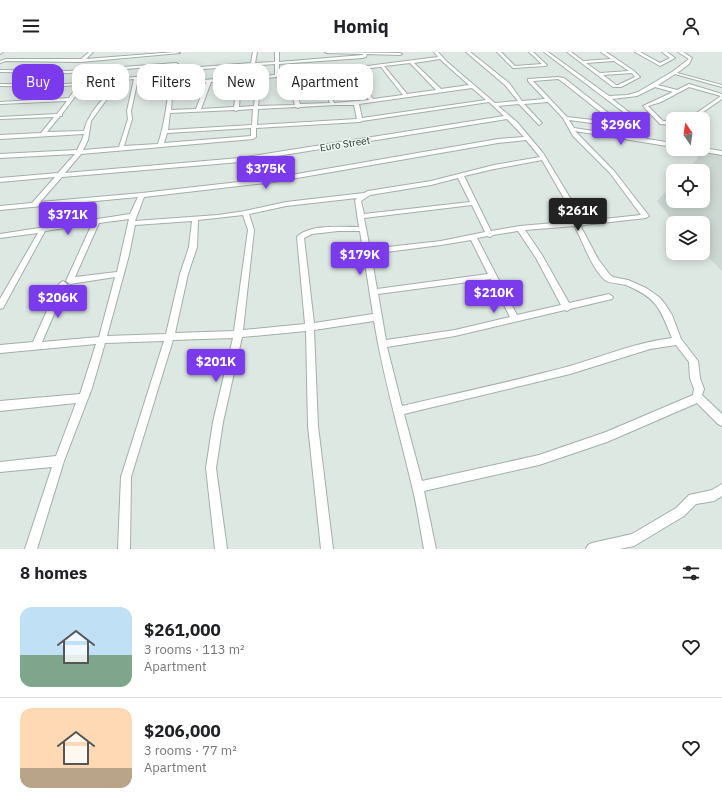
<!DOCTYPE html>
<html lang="en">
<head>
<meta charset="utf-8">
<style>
  body { margin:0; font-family:"IBM Plex Sans",sans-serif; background:#f6f6f6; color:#202124; height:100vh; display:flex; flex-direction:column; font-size:15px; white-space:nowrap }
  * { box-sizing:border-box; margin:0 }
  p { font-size:13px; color:#757577 }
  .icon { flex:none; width:22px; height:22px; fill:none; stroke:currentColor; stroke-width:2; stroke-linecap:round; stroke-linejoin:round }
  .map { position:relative; height:497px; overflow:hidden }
  .side { display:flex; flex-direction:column; background:#fff; flex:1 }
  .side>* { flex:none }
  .banner { position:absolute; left:12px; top:12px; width:400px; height:36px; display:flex; gap:8px }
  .needle { width:26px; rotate:347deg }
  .fabs { position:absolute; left:666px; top:60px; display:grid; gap:8px }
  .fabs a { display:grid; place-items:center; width:44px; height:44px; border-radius:8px; background:#fff; box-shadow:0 2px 10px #0003; font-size:20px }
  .price { position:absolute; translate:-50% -34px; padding:0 9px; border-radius:4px; background:#7c3aed; color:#fff; font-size:13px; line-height:26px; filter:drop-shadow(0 1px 2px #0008) }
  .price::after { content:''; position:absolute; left:50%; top:24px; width:12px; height:9px; margin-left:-6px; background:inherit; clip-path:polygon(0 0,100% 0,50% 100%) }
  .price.current { background:#222; color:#fff }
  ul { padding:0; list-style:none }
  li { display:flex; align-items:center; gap:12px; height:100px; padding:0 20px }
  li+li { border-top:1px solid #e0e0e0 }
  li span { display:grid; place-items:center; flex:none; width:112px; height:80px; border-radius:12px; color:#555 }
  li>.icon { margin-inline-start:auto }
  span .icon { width:48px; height:48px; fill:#fffc; stroke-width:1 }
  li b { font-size:17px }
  h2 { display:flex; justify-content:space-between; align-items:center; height:48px; padding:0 20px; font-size:17px }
  .pill { padding:0 14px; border-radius:12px; background:#fff; box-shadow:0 2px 10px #0003; font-size:14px; line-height:36px }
  .pill.current { background:#7c3aed; color:#fff }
  header { display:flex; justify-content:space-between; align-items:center; height:52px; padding:0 20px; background:#fff; font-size:18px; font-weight:700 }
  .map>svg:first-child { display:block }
  .built { fill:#cdd8d2 }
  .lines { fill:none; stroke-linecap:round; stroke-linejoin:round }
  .minor-casing { stroke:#a2afa9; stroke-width:2 }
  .minor { fill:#fff; fill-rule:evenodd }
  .labels { text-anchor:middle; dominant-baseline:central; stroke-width:3; stroke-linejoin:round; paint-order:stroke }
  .far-street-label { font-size:10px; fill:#21362f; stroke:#eef5f1 }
</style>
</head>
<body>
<header><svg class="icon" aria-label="menu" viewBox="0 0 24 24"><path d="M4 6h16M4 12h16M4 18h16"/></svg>Homiq<svg class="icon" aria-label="person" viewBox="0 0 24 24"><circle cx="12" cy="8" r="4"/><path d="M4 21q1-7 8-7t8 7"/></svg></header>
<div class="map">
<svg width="722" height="497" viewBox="0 0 722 497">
  <rect width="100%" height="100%" fill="#dee8e3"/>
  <path class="built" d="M695,98L722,102V219L703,200V171H675L657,149L673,132V149H703V119H686L698,106Z"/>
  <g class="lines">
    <g class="minor-casing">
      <g id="minor">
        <path d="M0,0H3L0,2Z"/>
        <path d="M89,0H93L86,7L176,0L180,1L81,10L6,9L0,11V9L6,7H81Z"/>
        <path d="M253,0H257L255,11L275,10V0H279V10L363,3V2L327,1L325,0L400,1L402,2L400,3L367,2L366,5L363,6L279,12V22L320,20L438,5L434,0H438L446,9L495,51L518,49L505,33L466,0H470L509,31L522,49L545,47L528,29V27L558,25L564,26L607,60L618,72L615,74L569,68L574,76L641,86L630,66L626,62L544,0H548L609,44L628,43L638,40L672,20L689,7L678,0H683L692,6L689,12L677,21L722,33V35L675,22L658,33L677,38L689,32L722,42V47L693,67H688L721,44L689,35L661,50L648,54L663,69H673V73L660,72L643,54L673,40L655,35L637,44L612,47L634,64L647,87L673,91V95L575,79L614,119L649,164L646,166L583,173L581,175L598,207L610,223L613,225L628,228L646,236L659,245L665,252L672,263L681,287L698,309L700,326L704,337L702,343L722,362V374L718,372L697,351L607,390L539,413L424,439L436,497H424C420,476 417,454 412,434C399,379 383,324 374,269L314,278L318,374L333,497H321L308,374L306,279L242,285L223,370L216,416L227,497H215L206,416L213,370L233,286L173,288L131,425L130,497H118L121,425L164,289L105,291L92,336L64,409L37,497H25L52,415L0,420V410L56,404L76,351L0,359V349L80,342L96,292L0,301V293L33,290L59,232L63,229L67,232L42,290L99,285L115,225L70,232L66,229L92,172L45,179L3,256L0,257V247L38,181L0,186V182L130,162L138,145L0,158V154L32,151L55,125L0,130V126L58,121L75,102L0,106V102L77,98L82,88L84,82L0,87V83L41,81L54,65L0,67V65L57,62L67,49L0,52V50L69,46L78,33L50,35L0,34V32L50,33L81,31L89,20L68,21L0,20V18L68,19L176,11L178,12L176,13V17L251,11ZM440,7L444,11L469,33L441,37L414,11ZM410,11L436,38L407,42L384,14ZM275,12V23L174,30L175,19ZM173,13L170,22L124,26L126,17ZM380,15H381L403,43L373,47L352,18ZM122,17C115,41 90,53 84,79L47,80L60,64H62V62L94,19ZM348,19H349L369,48L334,51L322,22ZM318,22L330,51L300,52L291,24ZM170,24C168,46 165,71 158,92L124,94L132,67L131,59L138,27ZM277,25H286L295,53L258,54L259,45L256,27ZM134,27L127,59L128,67L119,95L83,98L88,88L91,69L101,55L122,28ZM252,27L255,45L254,54L239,55L240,41L238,40L236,41L234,55L201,57L211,30ZM558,27L560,28L603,62L610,70L567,65L533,29ZM206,30L196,57L171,58L173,32ZM472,36L486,48L362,66L359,52ZM489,50L504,64L240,106L65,121L81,102L253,87L256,85V76L360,70L362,69ZM548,50L563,66L573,84L610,121L641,163L584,169L543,101L517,70L498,54L519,52L539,73L542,71L541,70L524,52ZM335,53H354L357,67L257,73L258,57L296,55L298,56L300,55ZM253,57L252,73L168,78L170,61L234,58L236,59L238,58ZM507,67L524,85L498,87L274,126L142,141L40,150L62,125L240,110ZM251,76V84L164,91L167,81ZM526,88L540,105L494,113L431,129L368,139L364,141L286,150L245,159L218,163L135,169L144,145L274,130L498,91ZM542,108L577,169L520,174L491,179L464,124L494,117ZM458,126L470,150L364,162L361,149L370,143L431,133ZM357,146L355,148L359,175C342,175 308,172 297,185L305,272L243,278L254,178L249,162L286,154ZM472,153L485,180L441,189L370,197L364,166ZM243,163L248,178L234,279L175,281L188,222L197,195L198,168ZM129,167L117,220L75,225L99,171ZM192,169L189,195L180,222L166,282L107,284L129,203L135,173ZM575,174V175C583,190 592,217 605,228C611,232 619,231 626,233C657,246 660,256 672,286C637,290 604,304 570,314C515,329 458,341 402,354L387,295L455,284L565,258L567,259L570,257L612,247L613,245L609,242L569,251L542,203L525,178ZM338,179H360L373,262L314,271L304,186L312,182ZM518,179L536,206L561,253L517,263L477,186L487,184L490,185L493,183ZM471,188L488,222L377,237L371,202L441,193ZM491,227L510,265L455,278L386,288L378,242ZM676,293L689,310L690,326L694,337L693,343L606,380L539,403L422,429L404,362L570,322L650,297Z"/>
        <path d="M497,0H501L515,14L542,12L529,0H533L547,13L545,14L513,16Z"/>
        <path d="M567,0H571L583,9L611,7L601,0H606L634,19L640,25L621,35H613ZM614,9L629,19L600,21L586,11ZM632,21L635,25L618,33H616L603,23Z"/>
        <path d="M635,0H640L660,11L670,6L662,0H667L675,6L660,14Z"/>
        <path d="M703,96L722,99V103L699,99L696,97Z"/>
        <path d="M722,432V444L714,449L696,452L684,464L634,494L620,497H586L588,493L592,491L632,482L676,456L689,443L712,438Z"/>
      </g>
    </g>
    <use href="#minor" class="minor"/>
  </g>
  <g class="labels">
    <g class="far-street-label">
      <text transform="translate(345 92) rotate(-9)">Euro Street</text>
    </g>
  </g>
</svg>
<div class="fabs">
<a><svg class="needle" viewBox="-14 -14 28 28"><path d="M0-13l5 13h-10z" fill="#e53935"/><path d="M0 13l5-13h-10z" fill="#757577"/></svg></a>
<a><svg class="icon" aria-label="locate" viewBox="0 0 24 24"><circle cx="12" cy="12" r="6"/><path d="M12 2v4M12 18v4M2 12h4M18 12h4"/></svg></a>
<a><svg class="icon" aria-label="layers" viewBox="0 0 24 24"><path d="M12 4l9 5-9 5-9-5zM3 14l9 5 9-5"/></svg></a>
</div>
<b class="price" style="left:621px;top:94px">$296K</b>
<b class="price" style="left:266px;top:138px">$375K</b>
<b class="price current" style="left:578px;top:180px">$261K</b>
<b class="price" style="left:68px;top:184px">$371K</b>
<b class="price" style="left:360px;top:224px">$179K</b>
<b class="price" style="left:494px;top:262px">$210K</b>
<b class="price" style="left:58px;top:267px">$206K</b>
<b class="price" style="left:216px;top:331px">$201K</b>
<div class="banner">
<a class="pill current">Buy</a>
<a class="pill">Rent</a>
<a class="pill">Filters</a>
<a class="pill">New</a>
<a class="pill">Apartment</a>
</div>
</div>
<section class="side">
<h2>8 homes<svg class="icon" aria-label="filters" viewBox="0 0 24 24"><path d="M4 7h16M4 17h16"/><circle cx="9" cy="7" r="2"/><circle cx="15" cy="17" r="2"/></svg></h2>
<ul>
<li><span style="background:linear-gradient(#bfe0f5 60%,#7fa58c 0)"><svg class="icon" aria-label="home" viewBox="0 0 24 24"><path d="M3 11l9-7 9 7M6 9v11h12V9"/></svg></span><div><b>$261,000</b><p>3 rooms · 113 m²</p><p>Apartment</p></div><svg class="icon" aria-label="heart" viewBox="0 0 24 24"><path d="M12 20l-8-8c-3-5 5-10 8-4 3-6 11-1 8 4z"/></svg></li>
<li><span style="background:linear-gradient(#ffd9b3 75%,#b9a48a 0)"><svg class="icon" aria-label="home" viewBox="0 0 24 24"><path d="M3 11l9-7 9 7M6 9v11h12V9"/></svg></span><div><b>$206,000</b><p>3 rooms · 77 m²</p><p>Apartment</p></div><svg class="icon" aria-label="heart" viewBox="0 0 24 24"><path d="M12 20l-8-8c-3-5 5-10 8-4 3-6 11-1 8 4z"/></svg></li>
</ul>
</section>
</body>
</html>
